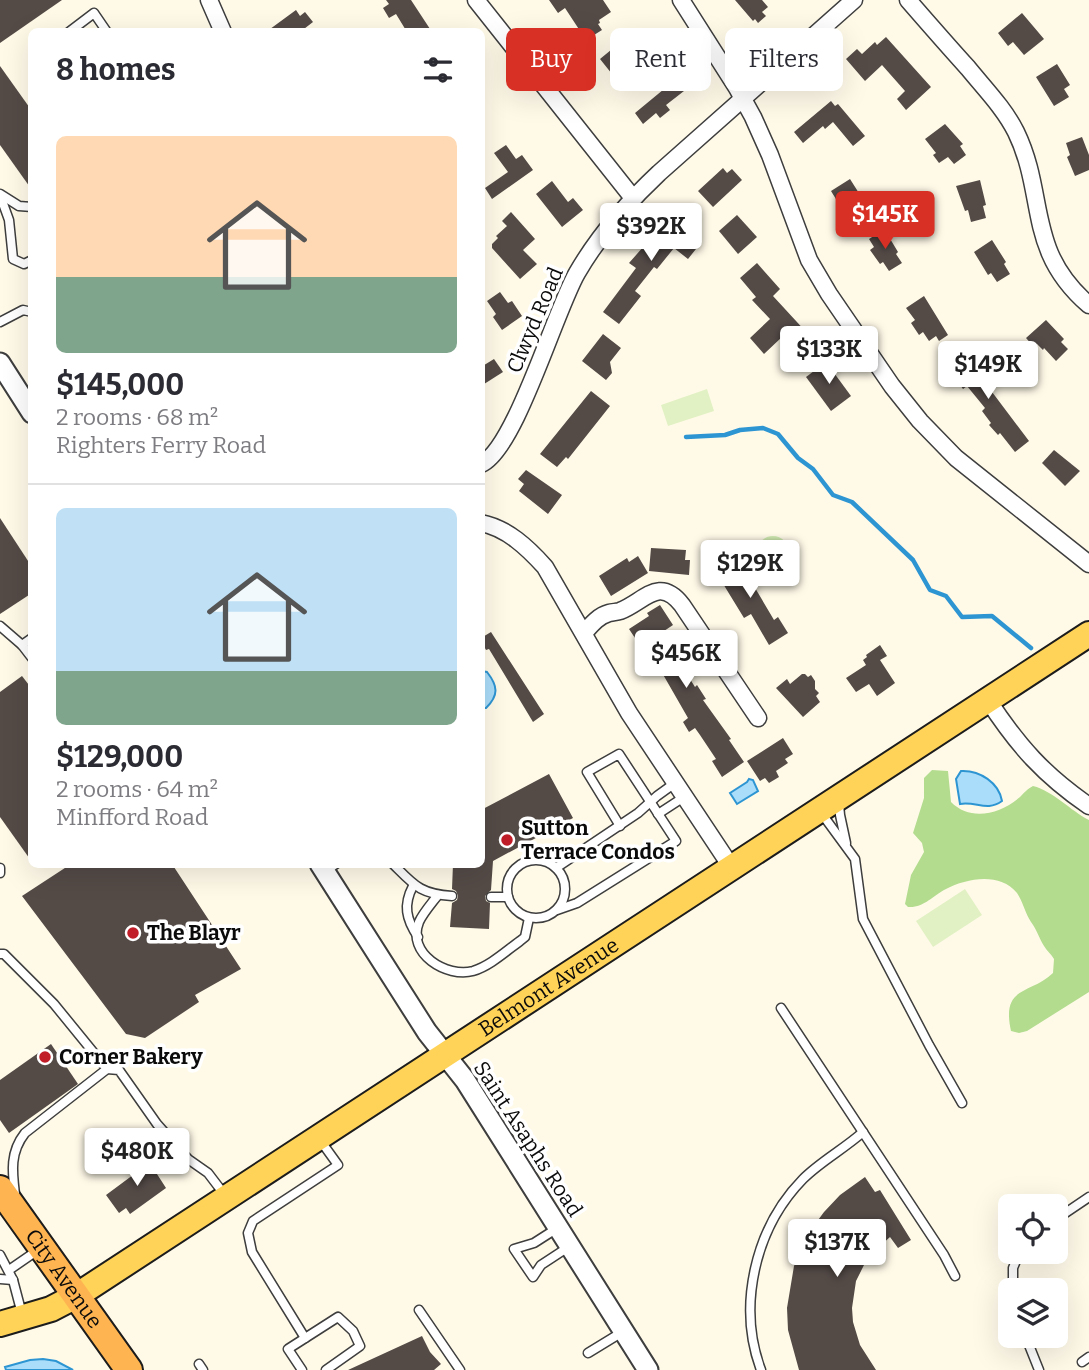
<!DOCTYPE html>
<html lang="en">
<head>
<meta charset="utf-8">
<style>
  body { margin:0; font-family:Bitter,serif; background:#f7f7f7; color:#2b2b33; height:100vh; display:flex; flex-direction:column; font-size:26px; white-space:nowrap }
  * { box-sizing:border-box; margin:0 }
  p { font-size:23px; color:#7c7c81 }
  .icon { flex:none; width:38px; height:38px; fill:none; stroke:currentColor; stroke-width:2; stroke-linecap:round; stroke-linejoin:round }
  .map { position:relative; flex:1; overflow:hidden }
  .side { position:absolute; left:28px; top:28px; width:457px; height:840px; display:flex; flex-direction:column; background:#fff; border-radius:10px; box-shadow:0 7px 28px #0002 }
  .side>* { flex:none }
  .top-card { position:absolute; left:506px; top:28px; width:478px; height:63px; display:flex; gap:14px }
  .controls { position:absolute; left:998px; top:1194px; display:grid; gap:14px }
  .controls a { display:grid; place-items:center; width:70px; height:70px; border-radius:10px; background:#fff; box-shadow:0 7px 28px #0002; font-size:35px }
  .price { position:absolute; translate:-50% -60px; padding:0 16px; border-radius:7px; background:#fff; color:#222; font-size:23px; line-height:46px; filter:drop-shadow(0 2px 4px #0008) }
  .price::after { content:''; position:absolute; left:50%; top:42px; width:21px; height:16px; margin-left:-10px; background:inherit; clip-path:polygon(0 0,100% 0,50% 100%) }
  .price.selected { background:#d93025; color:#fff }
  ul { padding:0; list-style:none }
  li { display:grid; align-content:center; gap:14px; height:371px; padding:0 28px }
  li+li { border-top:2px solid #e1e1e2 }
  li span { display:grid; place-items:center; height:217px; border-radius:10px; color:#555 }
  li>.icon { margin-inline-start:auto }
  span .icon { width:126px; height:126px; fill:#fffc; stroke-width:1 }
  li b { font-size:30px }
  h2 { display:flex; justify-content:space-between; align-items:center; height:84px; padding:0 28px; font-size:30px }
  .chip { padding:0 24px; border-radius:10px; background:#fff; box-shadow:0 7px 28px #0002; font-size:24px; line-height:63px }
  .chip.selected { background:#d93025; color:#fff }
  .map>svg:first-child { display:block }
  .green { fill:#d0eab1 }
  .forest { fill:#b3dc8f }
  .pitch { fill:#e2f1c3 }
  .water { fill:#aaddf9; stroke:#2e95d3; stroke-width:2 }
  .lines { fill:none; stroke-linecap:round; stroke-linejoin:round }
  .stream { stroke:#2e95d3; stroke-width:4.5 }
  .building { fill:#544b47 }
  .service-casing { stroke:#3e3e3e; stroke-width:11 }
  .minor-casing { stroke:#3e3e3e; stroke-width:19 }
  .tertiary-casing { stroke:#3e3e3e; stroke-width:23 }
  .primary-casing { stroke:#1c1c1c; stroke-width:28 }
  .trunk-casing { stroke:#1c1c1c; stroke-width:30 }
  .service { stroke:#fff; stroke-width:8 }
  .minor { stroke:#fff; stroke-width:16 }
  .tertiary { stroke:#fff; stroke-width:19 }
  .primary { stroke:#ffd358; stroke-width:24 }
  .trunk { stroke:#feb551; stroke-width:26 }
  .poi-dot { fill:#c01d28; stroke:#fff; stroke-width:2.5 }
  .labels { text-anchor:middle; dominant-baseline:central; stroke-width:7; stroke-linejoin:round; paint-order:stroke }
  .street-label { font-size:21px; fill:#0b0b0b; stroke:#fff }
  .poi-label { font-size:21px; font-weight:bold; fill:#0b0b0b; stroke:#fff; text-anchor:start }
</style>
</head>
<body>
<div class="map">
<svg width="1089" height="1370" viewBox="0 0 1089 1370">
  <rect width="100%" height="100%" fill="#fffae8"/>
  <circle class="green" cx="773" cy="552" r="16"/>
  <path class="forest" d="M932,770L948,771L951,802C971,822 1000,814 1020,797C1024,793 1027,789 1033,786C1053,791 1071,811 1089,820V992L1027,1031L1019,1033L1011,1031C1001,985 1030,995 1053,973L1054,959C1051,954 1047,951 1044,946C1039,938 1037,930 1031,922C1025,913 1023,902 1017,893C1000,872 967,878 946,889C932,896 924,908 908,907L905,904L911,875L924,852L922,843L913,833L924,798V778Z"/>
  <g class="pitch">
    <path d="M707,389L714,411L668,426L661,405Z"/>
    <path d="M965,889L982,915L933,947L916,921Z"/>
  </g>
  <g class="water">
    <path d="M481,671L487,672C498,686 499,695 486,708H481Z"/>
    <path d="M961,771C980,770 999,783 1002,801C987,812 976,801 960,804L956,779Z"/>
    <path d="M749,779L753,780L758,791L737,804L730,793L747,782Z"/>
    <path d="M43,1359L56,1361L73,1370H6L5,1367L30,1360Z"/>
  </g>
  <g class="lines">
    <path class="stream" d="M686,437L725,435L740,430L763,428L778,434L798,458L813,469L833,495L852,502L913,560L930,590L946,596L962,617L992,616L1031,648"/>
  </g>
  <g class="building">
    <path d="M0,0H62L0,43Z"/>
    <path d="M386,0H411L432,32H407L396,14L389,18L383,8L389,4Z"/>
    <path d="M549,0H603L611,12L599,20L600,23L598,24L602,30L586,40L565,8L558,13Z"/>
    <path d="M735,0H762L768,7L762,12L766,16L758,23L755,19L753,21Z"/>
    <path d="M296,10L300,16L305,12L313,22L300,32H266Z"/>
    <path d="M1022,13L1044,39L1024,55L1013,42L1008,46L998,33Z"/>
    <path d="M886,37L931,87L906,110L897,99L905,91L882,65L865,81L846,59L857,49L862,54L875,42L877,45Z"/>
    <path d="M617,45L629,60L638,53L644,62L638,71L641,75L624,89L600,59Z"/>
    <path d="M691,49L701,61L685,74L676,61Z"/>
    <path d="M1057,64L1070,85L1064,89L1069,97L1054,106L1036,77Z"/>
    <path d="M0,66L32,111V190L0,145Z"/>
    <path d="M675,80L684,91L666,105L670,110L660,118L656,113L643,124L635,113Z"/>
    <path d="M831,101L835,106L838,104L865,136L853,146L833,122L825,129L823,126L803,143L794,132Z"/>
    <path d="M945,124L963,144L960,146L966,155L954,164L948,157L939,163L933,155L936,153L925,139Z"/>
    <path d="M1082,137L1089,155V170L1075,176L1067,157L1070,155L1066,143Z"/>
    <path d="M506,145L516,159L522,155L533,170L492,199L485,188L508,172L494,153Z"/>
    <path d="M723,168L727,173L732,169L742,180L713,207L698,191Z"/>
    <path d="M850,179L869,209L856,218L842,202L839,204L831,191Z"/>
    <path d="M980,180L986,205L983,206L986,218L971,222L968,210L965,211L956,186Z"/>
    <path d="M552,181L568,202L573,198L583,210L562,227L536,194Z"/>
    <path d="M511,212L535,239L523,250L537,264L520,279L492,248V244L498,238L496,236L507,226L502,221Z"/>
    <path d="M674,212L691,226L686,231L696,239L691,246L696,249L688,259L674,248L657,269L654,267L635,291L641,296L619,324L603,312L636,268L629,263Z"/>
    <path d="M737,215L757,237L738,254L719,231Z"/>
    <path d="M880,232L882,235L886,232L898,252L896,254L902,263L889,271L883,262L880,264L870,250L874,247L869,239Z"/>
    <path d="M992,240L1006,262L1004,264L1010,274L997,282L991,273L988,275L974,252Z"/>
    <path d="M757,263L780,289L773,296L808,334L793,348L782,337L764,354L750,338L770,319L752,300L756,297L740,278Z"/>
    <path d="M500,292L508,303L512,301L522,316L502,330L493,317L496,314L487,301Z"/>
    <path d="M924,296L948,335L939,341L936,336L929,341L923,332L919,335L911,323L915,320L906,308Z"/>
    <path d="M1046,320L1064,339L1061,342L1068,349L1056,361L1044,348L1043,350L1037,344L1034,347L1026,338Z"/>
    <path d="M603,334L621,348L610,362L612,373L606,380L582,361Z"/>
    <path d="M968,350L979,364L974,368L1029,441L1015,452L1000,433L998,435L989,425L991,423L982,411L985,408L967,386L963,389L956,379L958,377L949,365Z"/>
    <path d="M494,359L503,372L481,386V367Z"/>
    <path d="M826,362L851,396L831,411L806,377Z"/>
    <path d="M591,391L610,406L568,459L566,457L557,467L540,454Z"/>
    <path d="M1054,450L1080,471L1065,486L1042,463Z"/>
    <path d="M526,470L562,495L548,514L519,491L524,484L518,479Z"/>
    <path d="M0,518L32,567V593L0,614Z"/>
    <path d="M651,548L686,550L685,560H690L689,575L649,571Z"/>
    <path d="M638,556L648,573L611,596L599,576L627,558L629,562Z"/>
    <path d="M733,557L741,572L748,567L755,579L751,581L774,620L778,617L788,633L769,645L751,614L744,618L714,569Z"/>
    <path d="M660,605L673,625L664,631L681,658L678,660L695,687L697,685L706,699L703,700L731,739L729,740L744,762L722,777L712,761L716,759L700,735L695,728L689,732L683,722L688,718L657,664L660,662L648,643L641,647L629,629L649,616L647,613Z"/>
    <path d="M491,632L544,714L533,722L489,649L486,650L481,641V638Z"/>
    <path d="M880,645L887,656L880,660L895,683L877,696L869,684L856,692L846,678L866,665L863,660L867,657L866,655Z"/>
    <path d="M802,674H805L808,677L811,675L815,681V689L819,693L816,696L820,702L803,717L776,688L787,679L790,684Z"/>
    <path d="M22,676L32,689V862L0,817V692Z"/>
    <path d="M783,738L793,754L785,759L788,763L776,771L779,777L769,783L765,778L760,781L747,761Z"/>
    <path d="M549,774L573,818L493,861L491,890L485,896L486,901L490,903L489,929L450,927L452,903L457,900L458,896L456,891L452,889L453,864H481V810Z"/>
    <path d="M71,864H172L241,969L195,995L199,1002L145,1038L126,1034L22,896Z"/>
    <path d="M51,1044L78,1084L9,1133L0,1120V1080Z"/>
    <path d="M146,1157L166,1188L130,1214L126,1208L119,1213L106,1195L133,1175L129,1169Z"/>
    <path d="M865,1177L875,1192L880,1190L911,1240L898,1248L890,1237L868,1257L856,1281L852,1308L853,1322L860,1345L876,1370H799L788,1330L787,1308L794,1266L810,1231L824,1212L840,1195Z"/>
    <path d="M422,1336L430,1352L441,1364L434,1370H348Z"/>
  </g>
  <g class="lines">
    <g class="service-casing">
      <g id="service">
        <path d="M69,32L94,13L107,32"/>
        <path d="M0,194L19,206L32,207"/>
        <path d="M0,195L9,220L13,259L24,264L32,260"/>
        <path d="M0,322L23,310L32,312"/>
        <path d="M0,626L22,645L32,658"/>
        <path d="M22,645L32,638"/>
        <path d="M839,804L840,815L846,843"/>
        <path d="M658,814L684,797"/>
        <path d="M822,814L855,859L863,919L929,1045L962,1103"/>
        <circle cx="536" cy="889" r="29"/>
        <path d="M393,864C414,885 420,894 452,896"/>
        <path d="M0,868V873"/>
        <path d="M556,868L638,813L657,796L675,783"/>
        <path d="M324,872L336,864"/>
        <path d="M413,886C403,905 406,919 418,937"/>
        <path d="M438,895C432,903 423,913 419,922C406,954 447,978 473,971C490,966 506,951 520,941L525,937L529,918"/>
        <path d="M491,897H508"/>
        <path d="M557,910L577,903L676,841L619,754L587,772L620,826"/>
        <path d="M0,954H4L54,1004L107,1069"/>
        <path d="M781,1008L944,1255L955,1276"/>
        <path d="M15,1194C12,1171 10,1152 25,1133L107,1069L119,1070L157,1124L188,1159L208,1173L224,1194"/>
        <path d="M1055,1220L1089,1197"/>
        <path d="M559,1227L534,1243L514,1249L533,1277L541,1265L570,1246"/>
        <path d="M0,1255L13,1280L22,1314"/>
        <path d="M9,1270L38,1250"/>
        <path d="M0,1279L13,1280"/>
        <path d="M1013,1290V1268L1020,1251"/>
        <path d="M419,1310L460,1370"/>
        <path d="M1025,1335L1039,1370"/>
        <path d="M305,1338L252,1252L248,1233L253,1221L338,1165L320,1140"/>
        <path d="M588,1353L624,1331"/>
        <path d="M1082,1362L1089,1357"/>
        <path d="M199,1364L203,1370"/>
        <path d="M302,1370L288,1349L338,1317L353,1331L360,1346L326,1370"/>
        <path d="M761,1370C737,1306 755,1228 803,1179C821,1161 844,1149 863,1132"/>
      </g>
    </g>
    <g class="minor-casing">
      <g id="minor">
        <path d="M209,0L223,32"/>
        <path d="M476,0L633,198"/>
        <path d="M681,0L737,88L753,117L770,155L809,260L829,294L892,386L920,421L956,458L1089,564"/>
        <path d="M908,0C928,23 948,46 968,68C985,89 1004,108 1016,132C1047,196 1025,250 1089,305"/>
        <path d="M481,464C515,450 555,311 577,273C599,235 627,203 659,173L854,0"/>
        <path d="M481,523C507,528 528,548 545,567L629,713L732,868"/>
        <path d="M584,633C591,625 598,616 609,613C613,612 617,612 620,611C644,602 659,575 682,605L758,718"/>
        <path d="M988,700C1018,746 1044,775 1089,806"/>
      </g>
    </g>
    <g class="tertiary-casing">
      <g id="tertiary">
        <path d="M0,363L32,413"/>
        <path d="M320,864L427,1032L465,1080L648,1370"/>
      </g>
    </g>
    <g class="primary-casing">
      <g id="primary">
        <path id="s1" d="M0,1324L51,1309L76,1296L1089,634"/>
      </g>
    </g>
    <g class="trunk-casing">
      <g id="trunk">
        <path id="s2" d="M0,1189L129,1370"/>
      </g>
    </g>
    <use href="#service" class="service"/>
    <use href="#minor" class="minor"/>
    <use href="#tertiary" class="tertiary"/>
    <use href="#primary" class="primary"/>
    <use href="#trunk" class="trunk"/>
  </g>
  <g class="poi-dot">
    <circle cx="507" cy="840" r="7"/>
    <circle cx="133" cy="933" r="7"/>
    <circle cx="45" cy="1057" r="7"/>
  </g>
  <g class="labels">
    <g class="street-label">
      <text transform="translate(535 320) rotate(-67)">Clwyd Road</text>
      <text stroke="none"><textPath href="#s1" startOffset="646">Belmont Avenue</textPath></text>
      <text transform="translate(528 1139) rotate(57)">Saint Asaphs Road</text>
      <text stroke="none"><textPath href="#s2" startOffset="110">City Avenue</textPath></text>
    </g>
    <g class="poi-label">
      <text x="521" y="828">Sutton<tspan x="521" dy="24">Terrace Condos</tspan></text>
      <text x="147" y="933">The Blayr</text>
      <text x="59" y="1057">Corner Bakery</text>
    </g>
  </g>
</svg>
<div class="controls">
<a><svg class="icon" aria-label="locate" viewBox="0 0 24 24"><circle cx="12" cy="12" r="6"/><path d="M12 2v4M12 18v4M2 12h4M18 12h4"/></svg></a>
<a><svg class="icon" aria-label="layers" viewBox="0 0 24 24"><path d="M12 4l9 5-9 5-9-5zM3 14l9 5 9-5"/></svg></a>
</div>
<b class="price selected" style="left:885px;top:251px">$145K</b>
<b class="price" style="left:651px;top:263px">$392K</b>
<b class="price" style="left:829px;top:386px">$133K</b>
<b class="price" style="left:988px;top:401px">$149K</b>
<b class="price" style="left:750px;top:600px">$129K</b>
<b class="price" style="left:686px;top:690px">$456K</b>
<b class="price" style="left:137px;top:1188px">$480K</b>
<b class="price" style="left:837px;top:1279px">$137K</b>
<div class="top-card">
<a class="chip selected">Buy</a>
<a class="chip">Rent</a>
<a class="chip">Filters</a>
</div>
<section class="side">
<h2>8 homes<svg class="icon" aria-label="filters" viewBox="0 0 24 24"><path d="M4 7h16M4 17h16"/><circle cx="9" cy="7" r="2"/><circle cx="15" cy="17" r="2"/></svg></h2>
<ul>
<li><span style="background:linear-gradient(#ffd9b3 65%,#7fa58c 0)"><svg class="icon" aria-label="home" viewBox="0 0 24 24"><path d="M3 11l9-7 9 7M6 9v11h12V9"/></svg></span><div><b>$145,000</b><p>2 rooms · 68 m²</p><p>Righters Ferry Road</p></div></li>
<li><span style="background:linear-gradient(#bfe0f5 75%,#7fa58c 0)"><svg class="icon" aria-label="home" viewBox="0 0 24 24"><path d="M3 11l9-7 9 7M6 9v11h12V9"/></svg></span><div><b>$129,000</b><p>2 rooms · 64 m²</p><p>Minfford Road</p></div></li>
</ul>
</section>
</div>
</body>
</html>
